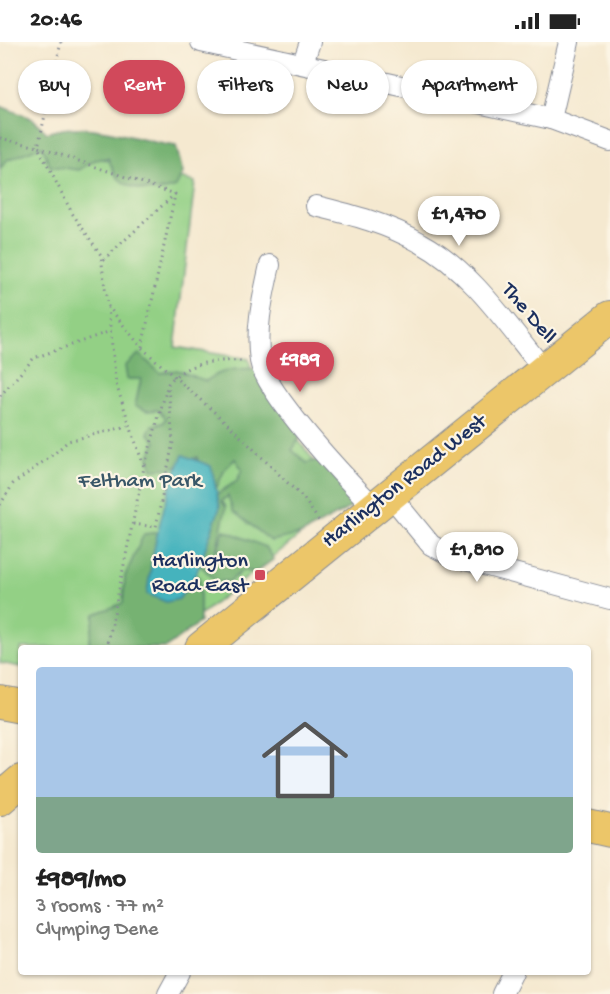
<!DOCTYPE html>
<html lang="en">
<head>
<meta charset="utf-8">
<style>
  body { margin:0; font-family:"Gochi Hand",sans-serif; background:#f2f2f2; color:#222; height:100vh; display:flex; flex-direction:column; font-size:22px; white-space:nowrap }
  * { box-sizing:border-box; margin:0 }
  p { font-size:20px; color:#767676 }
  .icon { flex:none; width:33px; height:33px; fill:none; stroke:currentColor; stroke-width:2; stroke-linecap:round; stroke-linejoin:round }
  .map { position:relative; flex:1; overflow:hidden }
  .panel { position:absolute; left:18px; top:603px; width:573px; height:330px; display:flex; flex-direction:column; background:#fff; border-radius:6px; box-shadow:0 2px 4px #0004 }
  .panel>* { flex:none }
  .hud { position:absolute; left:18px; top:18px; width:574px; height:54px; display:flex; gap:12px }
  .price { position:absolute; translate:-50% -51px; padding:0 14px; border-radius:21px; background:#fff; color:#222; font-size:20px; line-height:39px; filter:drop-shadow(0 2px 3px #0008) }
  .price::after { content:''; position:absolute; left:50%; top:36px; width:18px; height:14px; margin-left:-9px; background:inherit; clip-path:polygon(0 0,100% 0,50% 100%) }
  .price.current { background:#d1495b; color:#fff }
  ul { padding:0; list-style:none }
  li { display:grid; align-content:center; gap:12px; height:318px; padding:0 18px }
  li+li { border-top:2px solid #e0e0e0 }
  li span { display:grid; place-items:center; height:186px; border-radius:6px; color:#555 }
  li>.icon { margin-inline-start:auto }
  span .icon { width:108px; height:108px; fill:#fffc; stroke-width:1 }
  li b { font-size:26px }
  .tag { padding:0 21px; border-radius:27px; background:#fff; box-shadow:0 2px 4px #0004; font-size:21px; line-height:54px }
  .tag.current { background:#d1495b; color:#fff }
  .status { display:flex; justify-content:space-between; align-items:center; height:42px; padding:0 30px; background:#fff; direction:ltr }
  .status svg { height:16px; fill:currentColor }
  .map>svg:first-child { display:block }
  .green { fill:#93d085; stroke:#578072; stroke-width:1.5 }
  .forest { fill:#76b272; stroke:#487068; stroke-width:1.5 }
  .water { fill:#44b3bd; stroke:#30718e; stroke-width:1.5 }
  .lines { fill:none; stroke-linecap:round; stroke-linejoin:round }
  .street-casing { stroke:#888c97; stroke-width:22 }
  .primary-casing { stroke:#888c97; stroke-width:34 }
  .path { stroke:#888c97; stroke-width:3; stroke-dasharray:1.5 4.5; stroke-linecap:butt }
  .street { stroke:#fff; stroke-width:20 }
  .primary { stroke:#ecc669; stroke-width:32 }
  .poi-dot { fill:#d1495b; stroke:#fcf5e5; stroke-width:2 }
  .labels { text-anchor:middle; dominant-baseline:central; stroke-width:4.5; stroke-linejoin:round; paint-order:stroke }
  .street-label { font-size:22px; fill:#1b2f5e; stroke:#fcf5e5 }
  .park-label { font-size:22px; fill:#395768; stroke:#fcf5e5 }
  .poi-label { font-size:22px; fill:#1b2f5e; stroke:#fcf5e5; text-anchor:end }
</style>
</head>
<body>
<div class="status"><b>20:46</b><svg viewBox="0 0 49 12"><path d="M0 12V9h3v3zM5 12V6h3v6zM10 12V3h3v9zM15 12V0h3v12zM26 1h20v11H26zM47 4h2v5h-2z"/></svg></div>
<div class="map">
<svg width="610" height="952" viewBox="0 0 610 952">
  <rect width="100%" height="100%" fill="#fcf5e5"/>
  <filter id="ink" filterUnits="userSpaceOnUse"><feTurbulence type="fractalNoise" baseFrequency=".0167" numOctaves="2"/><feDisplacementMap in="SourceGraphic" scale="12" xChannelSelector="R" yChannelSelector="G"/><feConvolveMatrix kernelMatrix="1 2 1 2 8 2 1 2 1" color-interpolation-filters="sRGB"/></filter>
  <filter id="wash" filterUnits="userSpaceOnUse"><feTurbulence type="fractalNoise" baseFrequency=".008" numOctaves="4" result="noise"/><feDisplacementMap in="SourceGraphic" scale="24" xChannelSelector="R" yChannelSelector="G"/><feGaussianBlur stdDeviation="1.35" result="paint"/><feColorMatrix in="noise" values="0 0 0 0 0 0 0 0 0 0 0 0 0 0 0 0 0 1.4 0 .05"/><feComposite in="paint" operator="in"/></filter>
  <g filter="url(#wash)">
    <rect width="100%" height="100%" fill="#f5e9d0"/>
    <path class="green" d="M0,91L195,140L175,305L249,317L254,340L344,458L159,606H21V625L0,621Z"/>
    <g class="forest">
      <path d="M0,64L33,77L47,91C86,76 136,99 176,104L183,131L176,145C160,151 134,150 120,138C114,133 111,123 108,116L95,118L79,128L50,124L42,104L7,118L0,127Z"/>
      <path d="M139,312L160,331L177,328L206,339C226,324 246,326 271,327L300,396L292,408L307,421L320,417L346,447L353,464L302,492L271,499L233,469L228,454L222,459L226,465L216,511L224,488L266,505L274,517L256,530L242,529L230,539L217,540L197,520L209,457L237,439L242,427L235,417L225,427L217,445H203L197,415L172,426L152,427L149,414L156,400L148,391L152,383L163,381L166,376L158,368L147,369L135,364L141,337H127L125,324Z"/>
      <path d="M160,490L186,531L200,535V580L166,606H88L95,572L123,561L125,534L144,492Z"/>
    </g>
    <path class="water" d="M183,413L211,424L220,465L197,530L179,557L166,560L147,552C153,505 163,456 183,413Z"/>
  </g>
  <g filter="url(#ink)">
    <g class="lines">
      <g class="street-casing">
        <g id="street">
          <path d="M201,0L551,77L610,99"/>
          <path d="M303,21L310,0"/>
          <path d="M551,77L569,0"/>
          <path d="M316,164C353,173 388,182 421,201C473,229 509,286 546,330"/>
          <path d="M270,223C263,255 255,286 260,319C266,352 347,438 373,464"/>
          <path d="M390,453L431,503L454,515L610,557"/>
          <path d="M168,952L180,930"/>
          <path d="M502,952L513,930"/>
        </g>
      </g>
      <g class="primary-casing">
        <g id="primary">
          <path d="M201,606L610,275"/>
          <path d="M0,661L21,665"/>
          <path d="M0,757L21,739"/>
          <path d="M588,784L610,789"/>
        </g>
      </g>
      <g class="path">
        <path d="M61,0L38,105L175,152L103,218"/>
        <path d="M0,96L38,105L72,171L101,213L107,263L142,306L231,385L304,457L319,479"/>
        <path d="M142,305L175,153"/>
        <path d="M0,354L34,316L111,289"/>
        <path d="M145,423L168,342C185,320 214,318 241,319"/>
        <path d="M0,463L13,442L55,411L68,399L128,384"/>
        <path d="M133,482L156,485L173,400L168,344"/>
        <path d="M107,606L144,425L116,342L108,266"/>
      </g>
      <use href="#street" class="street"/>
      <use href="#primary" class="primary"/>
    </g>
  </g>
  <rect class="poi-dot" x="254" y="527" width="12" height="12" rx="3"/>
  <g class="labels">
    <g class="street-label">
      <text transform="translate(528 272) rotate(50)">The Dell</text>
      <text transform="translate(405 440) rotate(-38)">Harlington Road West</text>
    </g>
    <g class="park-label">
      <text x="140" y="440">Feltham Park</text>
    </g>
    <g class="poi-label">
      <text x="248" y="520">Harlington<tspan x="248" dy="25">Road East</tspan></text>
    </g>
  </g>
</svg>
<b class="price" style="left:459px;top:205px">£1,470</b>
<b class="price current" style="left:300px;top:351px">£989</b>
<b class="price" style="left:477px;top:541px">£1,810</b>
<div class="hud">
<a class="tag">Buy</a>
<a class="tag current">Rent</a>
<a class="tag">Filters</a>
<a class="tag">New</a>
<a class="tag">Apartment</a>
</div>
<section class="panel">
<ul>
<li><span style="background:linear-gradient(#a9c7e8 70%,#7fa58c 0)"><svg class="icon" aria-label="home" viewBox="0 0 24 24"><path d="M3 11l9-7 9 7M6 9v11h12V9"/></svg></span><div><b>£989/mo</b><p>3 rooms · 77 m²</p><p>Clymping Dene</p></div></li>
</ul>
</section>
</div>
</body>
</html>
